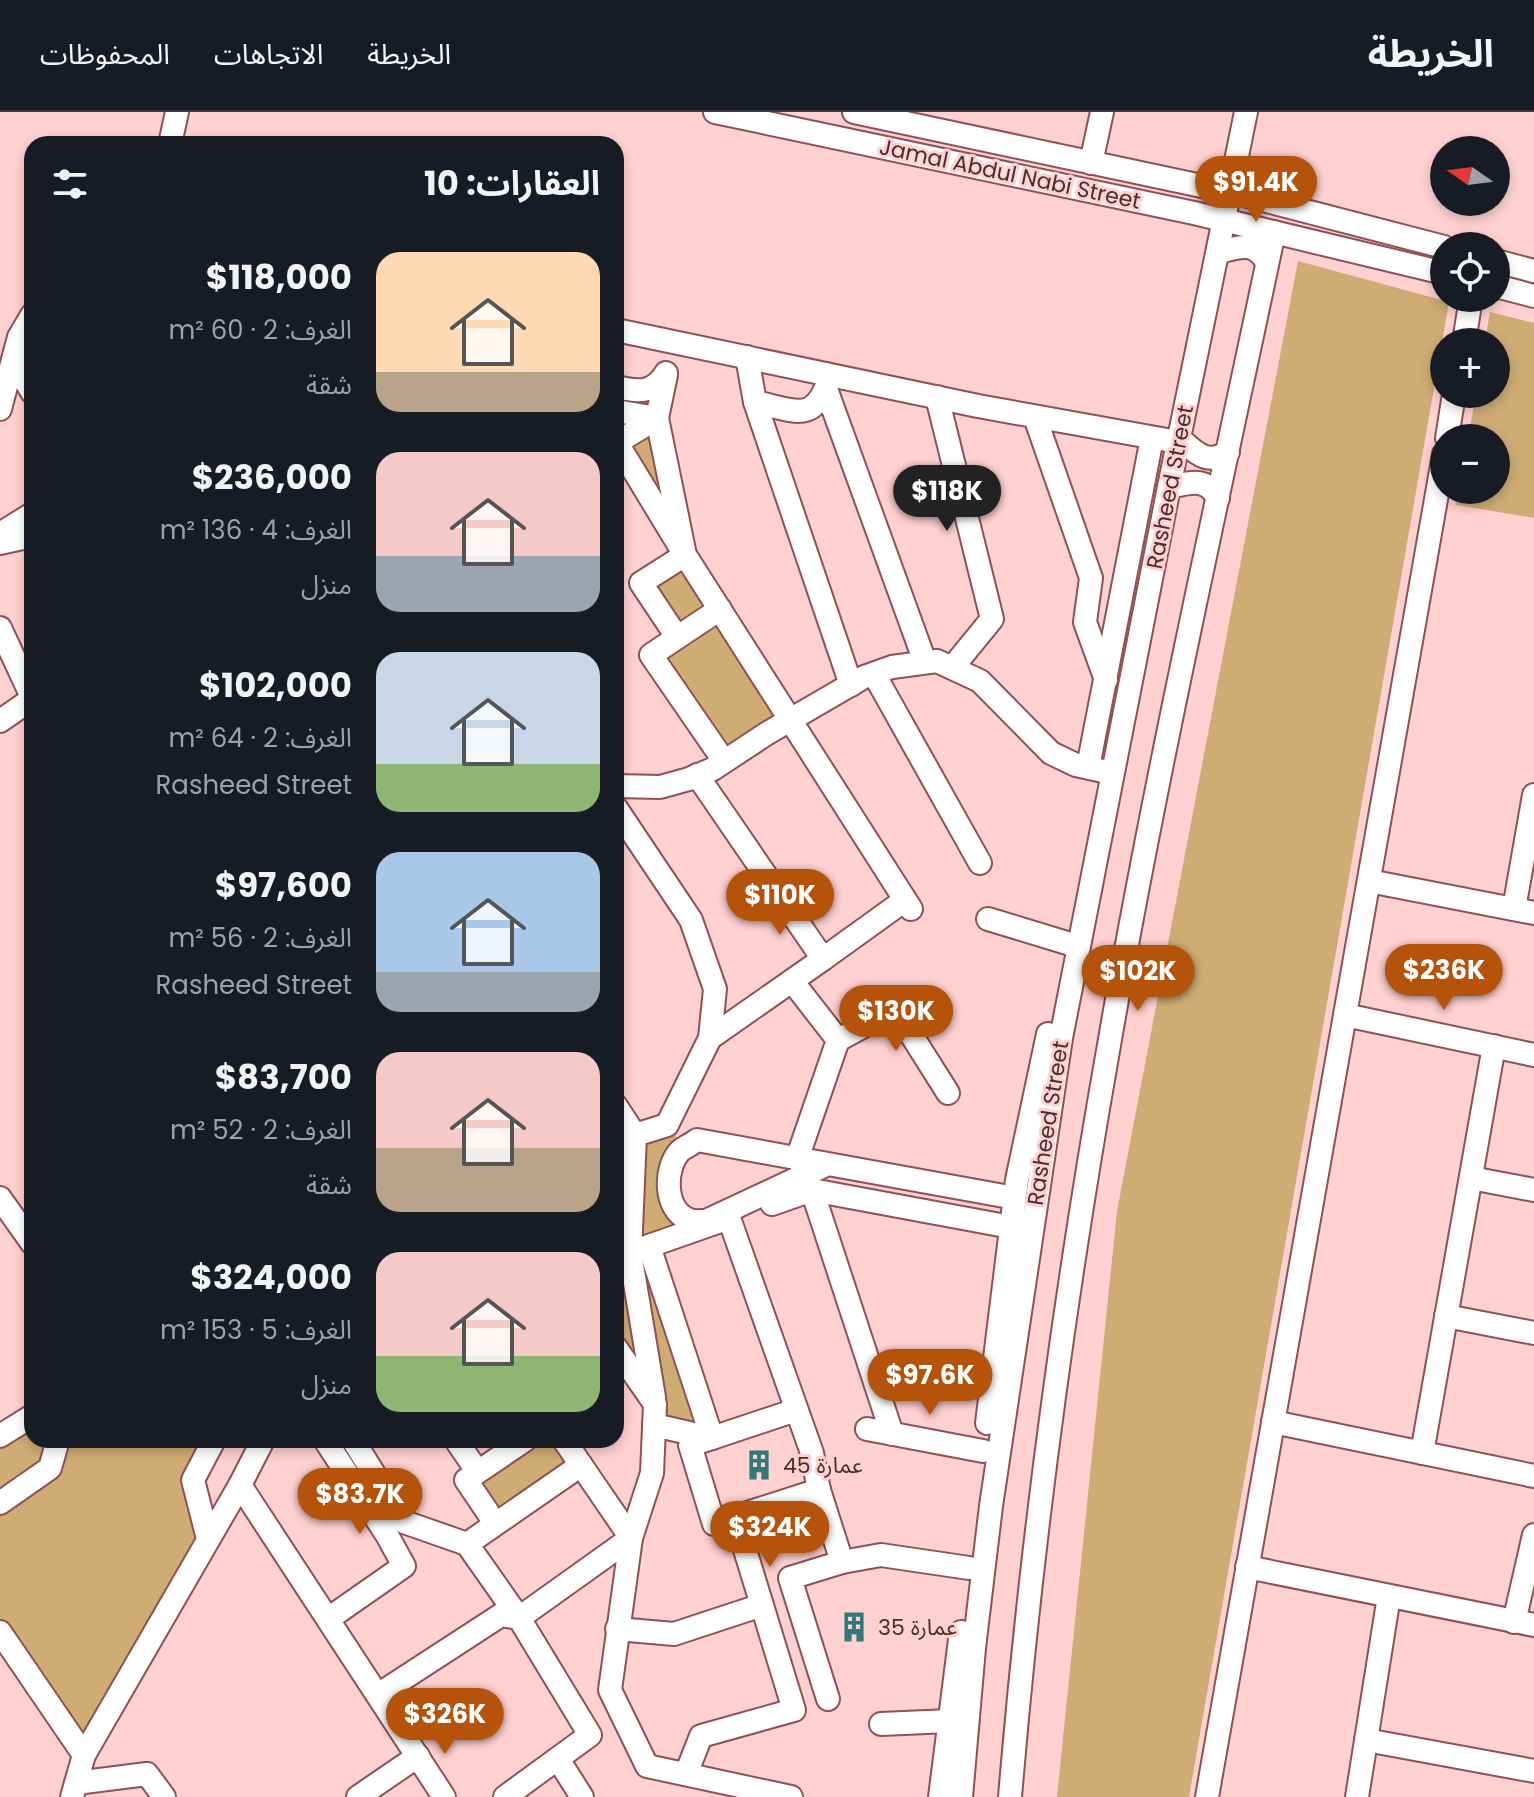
<!DOCTYPE html>
<html lang="ar">
<head>
<meta charset="utf-8">
<style>
  body { margin:0; font-family:Poppins,"Noto Sans Arabic",sans-serif; background:#20242c; color:#f1f3f6; direction:rtl; height:100vh; display:flex; flex-direction:column; font-size:30px; white-space:nowrap }
  * { box-sizing:border-box; margin:0 }
  p { font-size:26px; color:#9ea1a6 }
  .icon { flex:none; width:44px; height:44px; fill:none; stroke:currentColor; stroke-width:2; stroke-linecap:round; stroke-linejoin:round }
  .map { position:relative; flex:1; overflow:hidden; direction:ltr }
  .drawer { position:absolute; left:24px; top:24px; width:600px; height:1312px; display:flex; flex-direction:column; background:#171b24; border-radius:24px; box-shadow:0 4px 12px #0003; direction:rtl }
  .drawer>* { flex:none }
  .needle { width:52px; rotate:284deg }
  .buttons { position:absolute; left:1430px; top:24px; display:grid; gap:16px }
  .buttons a { display:grid; place-items:center; width:80px; height:80px; border-radius:50%; background:#171b24; box-shadow:0 4px 12px #0003; font-size:40px }
  .price { position:absolute; translate:-50% -68px; padding:0 18px; border-radius:28px; background:#b45309; color:#fff; font-size:26px; line-height:52px; filter:drop-shadow(0 2px 4px #0008) }
  .price::after { content:''; position:absolute; left:50%; top:48px; width:24px; height:18px; margin-left:-12px; background:inherit; clip-path:polygon(0 0,100% 0,50% 100%) }
  .price.on { background:#222; color:#fff }
  ul { padding:0; list-style:none }
  li { display:flex; align-items:center; gap:24px; height:200px; padding:0 24px }
  li span { display:grid; place-items:center; flex:none; width:224px; height:160px; border-radius:24px; color:#555 }
  li>.icon { margin-inline-start:auto }
  span .icon { width:96px; height:96px; fill:#fffc; stroke-width:1 }
  li b { font-size:34px }
  h2 { display:flex; justify-content:space-between; align-items:center; height:96px; padding:0 24px; font-size:34px }
  header { display:flex; align-items:center; gap:48px; box-sizing:border-box; height:112px; padding:0 40px; background:#171b24; border-bottom:2px solid #363941 }
  header strong { font-size:38px }
  nav { display:flex; gap:44px; margin-inline-start:auto; font-size:28px }
  .map>svg:first-child { display:block }
  .green { fill:#cfac74 }
  .lines { fill:none; stroke-linecap:round; stroke-linejoin:round }
  .minor-casing { stroke:#915053; stroke-width:26 }
  .minor { stroke:#fff; stroke-width:22 }
  .labels { text-anchor:middle; dominant-baseline:central; stroke-width:6; stroke-linejoin:round; paint-order:stroke }
  .street-label { font-size:22px; fill:#4b2d2e; stroke:#ffd1d0 }
  .poi-label { font-size:22px; fill:#4b2d2e; stroke:#ffd1d0; text-anchor:start }
</style>
</head>
<body>
<header>
<strong>الخريطة</strong>
<nav><a>الخريطة</a><a>الاتجاهات</a><a>المحفوظات</a></nav>
</header>
<div class="map">
<svg width="1534" height="1685" viewBox="0 0 1534 1685">
  <rect width="100%" height="100%" fill="#ffd1d0"/>
  <g class="green">
    <path d="M1298,149L1449,190L1189,1685H1057L1117,1099Z"/>
    <path d="M1490,200L1534,211V406L1456,393L1458,378H1496V326H1468L1476,282H1496V230H1485Z"/>
    <path d="M616,275L655,276L657,306L685,443L791,607L724,649L651,543L677,526L641,471L685,442L616,332Z"/>
    <path d="M667,1013L685,1036L669,1063L689,1109L650,1134L712,1326L654,1313L616,1236V1029Z"/>
    <path d="M32,1303V1328H200L208,1340L193,1368L208,1427L84,1643L0,1520V1323Z"/>
    <path d="M525,1328H564L581,1353L495,1411L466,1368Z"/>
  </g>
  <g class="lines">
    <g class="minor-casing">
      <g id="minor">
        <path d="M715,0L1194,101L1444,161"/>
        <path d="M854,0L1244,83L1444,135"/>
        <path d="M170,32L177,0"/>
        <path d="M1091,51L1102,0"/>
        <path d="M1219,140C1239,135 1255,128 1267,151"/>
        <path d="M1496,149L1534,159"/>
        <path d="M1496,174L1534,184"/>
        <path d="M616,218L978,294L1178,330"/>
        <path d="M1464,230L1471,186"/>
        <path d="M747,245L755,290C794,298 813,313 829,268"/>
        <path d="M13,248L32,280"/>
        <path d="M616,275C638,280 653,282 666,261"/>
        <path d="M826,277L925,550"/>
        <path d="M937,285L992,507L952,556"/>
        <path d="M755,290L851,573"/>
        <path d="M0,297L19,225L32,203"/>
        <path d="M616,299L657,306L685,443L641,471L677,525"/>
        <path d="M1035,305L1091,466L1085,510L1106,568"/>
        <path d="M1179,326C1195,340 1206,354 1228,340"/>
        <path d="M1447,326L1454,282"/>
        <path d="M616,331L657,306L666,263"/>
        <path d="M617,331L685,443L911,797"/>
        <path d="M1169,375C1189,371 1206,364 1218,386"/>
        <path d="M0,422L32,402"/>
        <path d="M0,431L32,424"/>
        <path d="M720,497L651,543L724,649"/>
        <path d="M0,516L32,585"/>
        <path d="M874,562L980,751"/>
        <path d="M0,609L32,587"/>
        <path d="M1088,655L1152,326"/>
        <path d="M697,663L823,847L905,788"/>
        <path d="M616,674L660,675L689,667L713,657L766,622L864,565L892,555L937,549L980,569L1051,641L1076,653L1103,659"/>
        <path d="M616,696L691,808L715,877L710,926L667,1013L616,1029"/>
        <path d="M1369,769L1534,801"/>
        <path d="M1514,797L1534,683"/>
        <path d="M988,807L1067,831"/>
        <path d="M792,869L838,928L797,1047"/>
        <path d="M1345,903L1534,943"/>
        <path d="M710,926L823,847"/>
        <path d="M838,928L895,897L948,981"/>
        <path d="M616,994L635,1023L630,1141L654,1285"/>
        <path d="M828,1052L706,1109C700,1109 692,1110 687,1107C664,1096 664,1056 680,1039C685,1035 692,1032 697,1028L828,1052L1015,1086"/>
        <path d="M1471,1066L1534,1078"/>
        <path d="M812,1078L1011,1115"/>
        <path d="M0,1086L32,1131"/>
        <path d="M772,1092L812,1078L892,1322"/>
        <path d="M649,1134L729,1106L812,1341L819,1378"/>
        <path d="M630,1141L649,1134L712,1326L796,1298"/>
        <path d="M1446,1204L1534,1221"/>
        <path d="M1273,1310L1534,1364"/>
        <path d="M987,1311L1017,1068L1048,922"/>
        <path d="M654,1313L711,1326"/>
        <path d="M867,1317L983,1339"/>
        <path d="M0,1324L32,1304"/>
        <path d="M325,1328L387,1423L404,1454L328,1507"/>
        <path d="M353,1328L404,1410L467,1432"/>
        <path d="M456,1328L477,1359"/>
        <path d="M564,1328L581,1353"/>
        <path d="M1422,1341L1494,934"/>
        <path d="M240,1373L444,1685"/>
        <path d="M0,1391L50,1356L58,1328"/>
        <path d="M735,1405L819,1378L842,1450L790,1466L828,1587"/>
        <path d="M495,1411L466,1368L525,1328"/>
        <path d="M208,1427L193,1368L214,1328"/>
        <path d="M842,1450L881,1443L969,1456"/>
        <path d="M1247,1455L1534,1513"/>
        <path d="M519,1506L467,1432L581,1353L631,1426L610,1578L647,1654L791,1685"/>
        <path d="M1514,1510L1534,1423"/>
        <path d="M617,1517L674,1522L762,1493"/>
        <path d="M0,1520L84,1643"/>
        <path d="M378,1583L501,1503L519,1506"/>
        <path d="M881,1612L950,1609"/>
        <path d="M1366,1628L1534,1659"/>
        <path d="M558,1647L582,1685"/>
        <path d="M686,1662L701,1624L794,1598L735,1405L714,1412L690,1333L712,1326"/>
        <path d="M76,1671L147,1662L164,1685"/>
        <path d="M72,1685L84,1643L240,1373L263,1328"/>
        <path d="M358,1685L418,1644"/>
        <path d="M505,1685L590,1623L519,1506L631,1426L652,1361L655,1292L616,1236"/>
        <path d="M940,1685L961,1520"/>
        <path d="M961,1685L974,1536L991,1394L1061,926L1169,375L1246,0"/>
        <path d="M1010,1685C1031,1433 1065,1182 1109,933C1156,661 1217,391 1274,120"/>
        <path d="M1207,1685L1444,342"/>
        <path d="M1357,1685L1389,1484"/>
      </g>
    </g>
    <use href="#minor" class="minor"/>
  </g>
  <defs>
    <g id="building-bare" transform="scale(2.4)"><path d="M-4-6H4V6H1V3H-1V6H-4ZM-2.5-4.3h1.7v1.8h-1.7ZM.8-4.3h1.7v1.8H.8ZM-2.5-1h1.7V.8h-1.7ZM.8-1h1.7V.8H.8Z" fill="#2f797b" stroke="#ffd1d0" stroke-width="2.5" paint-order="stroke"/></g>
  </defs>
  <g fill-rule="evenodd">
    <use href="#building-bare" x="759" y="1353"/>
    <use href="#building-bare" x="854" y="1515"/>
  </g>
  <g class="labels">
    <g class="street-label">
      <text transform="translate(1010 62) rotate(12)">Jamal Abdul Nabi Street</text>
      <text transform="translate(1170 375) rotate(-79)">Rasheed Street</text>
      <text transform="translate(1048 1011) rotate(-81)">Rasheed Street</text>
    </g>
    <g class="poi-label">
      <text x="783" y="1353">عمارة 45</text>
      <text x="878" y="1515">عمارة 35</text>
    </g>
  </g>
</svg>
<div class="buttons">
<a><svg class="needle" viewBox="-14 -14 28 28"><path d="M0-13l5 13h-10z" fill="#e53935"/><path d="M0 13l5-13h-10z" fill="#9ea1a6"/></svg></a>
<a><svg class="icon" aria-label="locate" viewBox="0 0 24 24"><circle cx="12" cy="12" r="6"/><path d="M12 2v4M12 18v4M2 12h4M18 12h4"/></svg></a>
<a>+</a>
<a>−</a>
</div>
<b class="price" style="left:1256px;top:112px">$91.4K</b>
<b class="price on" style="left:947px;top:421px">$118K</b>
<b class="price" style="left:780px;top:825px">$110K</b>
<b class="price" style="left:1444px;top:900px">$236K</b>
<b class="price" style="left:1138px;top:901px">$102K</b>
<b class="price" style="left:896px;top:941px">$130K</b>
<b class="price" style="left:930px;top:1305px">$97.6K</b>
<b class="price" style="left:360px;top:1424px">$83.7K</b>
<b class="price" style="left:770px;top:1457px">$324K</b>
<b class="price" style="left:445px;top:1644px">$326K</b>
<section class="drawer">
<h2>العقارات: 10<svg class="icon" aria-label="filters" viewBox="0 0 24 24"><path d="M4 7h16M4 17h16"/><circle cx="9" cy="7" r="2"/><circle cx="15" cy="17" r="2"/></svg></h2>
<ul>
<li><span style="background:linear-gradient(#ffd9b3 75%,#b9a48a 0)"><svg class="icon" aria-label="home" viewBox="0 0 24 24"><path d="M3 11l9-7 9 7M6 9v11h12V9"/></svg></span><div><b>$118,000</b><p>الغرف: 2 · 60 m²</p><p>شقة</p></div></li>
<li><span style="background:linear-gradient(#f6c9c9 65%,#9aa5b1 0)"><svg class="icon" aria-label="home" viewBox="0 0 24 24"><path d="M3 11l9-7 9 7M6 9v11h12V9"/></svg></span><div><b>$236,000</b><p>الغرف: 4 · 136 m²</p><p>منزل</p></div></li>
<li><span style="background:linear-gradient(#c9d6e8 70%,#8fb573 0)"><svg class="icon" aria-label="home" viewBox="0 0 24 24"><path d="M3 11l9-7 9 7M6 9v11h12V9"/></svg></span><div><b>$102,000</b><p>الغرف: 2 · 64 m²</p><p>Rasheed Street</p></div></li>
<li><span style="background:linear-gradient(#a9c7e8 75%,#9aa5b1 0)"><svg class="icon" aria-label="home" viewBox="0 0 24 24"><path d="M3 11l9-7 9 7M6 9v11h12V9"/></svg></span><div><b>$97,600</b><p>الغرف: 2 · 56 m²</p><p>Rasheed Street</p></div></li>
<li><span style="background:linear-gradient(#f6c9c9 60%,#b9a48a 0)"><svg class="icon" aria-label="home" viewBox="0 0 24 24"><path d="M3 11l9-7 9 7M6 9v11h12V9"/></svg></span><div><b>$83,700</b><p>الغرف: 2 · 52 m²</p><p>شقة</p></div></li>
<li><span style="background:linear-gradient(#f6c9c9 65%,#8fb573 0)"><svg class="icon" aria-label="home" viewBox="0 0 24 24"><path d="M3 11l9-7 9 7M6 9v11h12V9"/></svg></span><div><b>$324,000</b><p>الغرف: 5 · 153 m²</p><p>منزل</p></div></li>
</ul>
</section>
</div>
</body>
</html>
